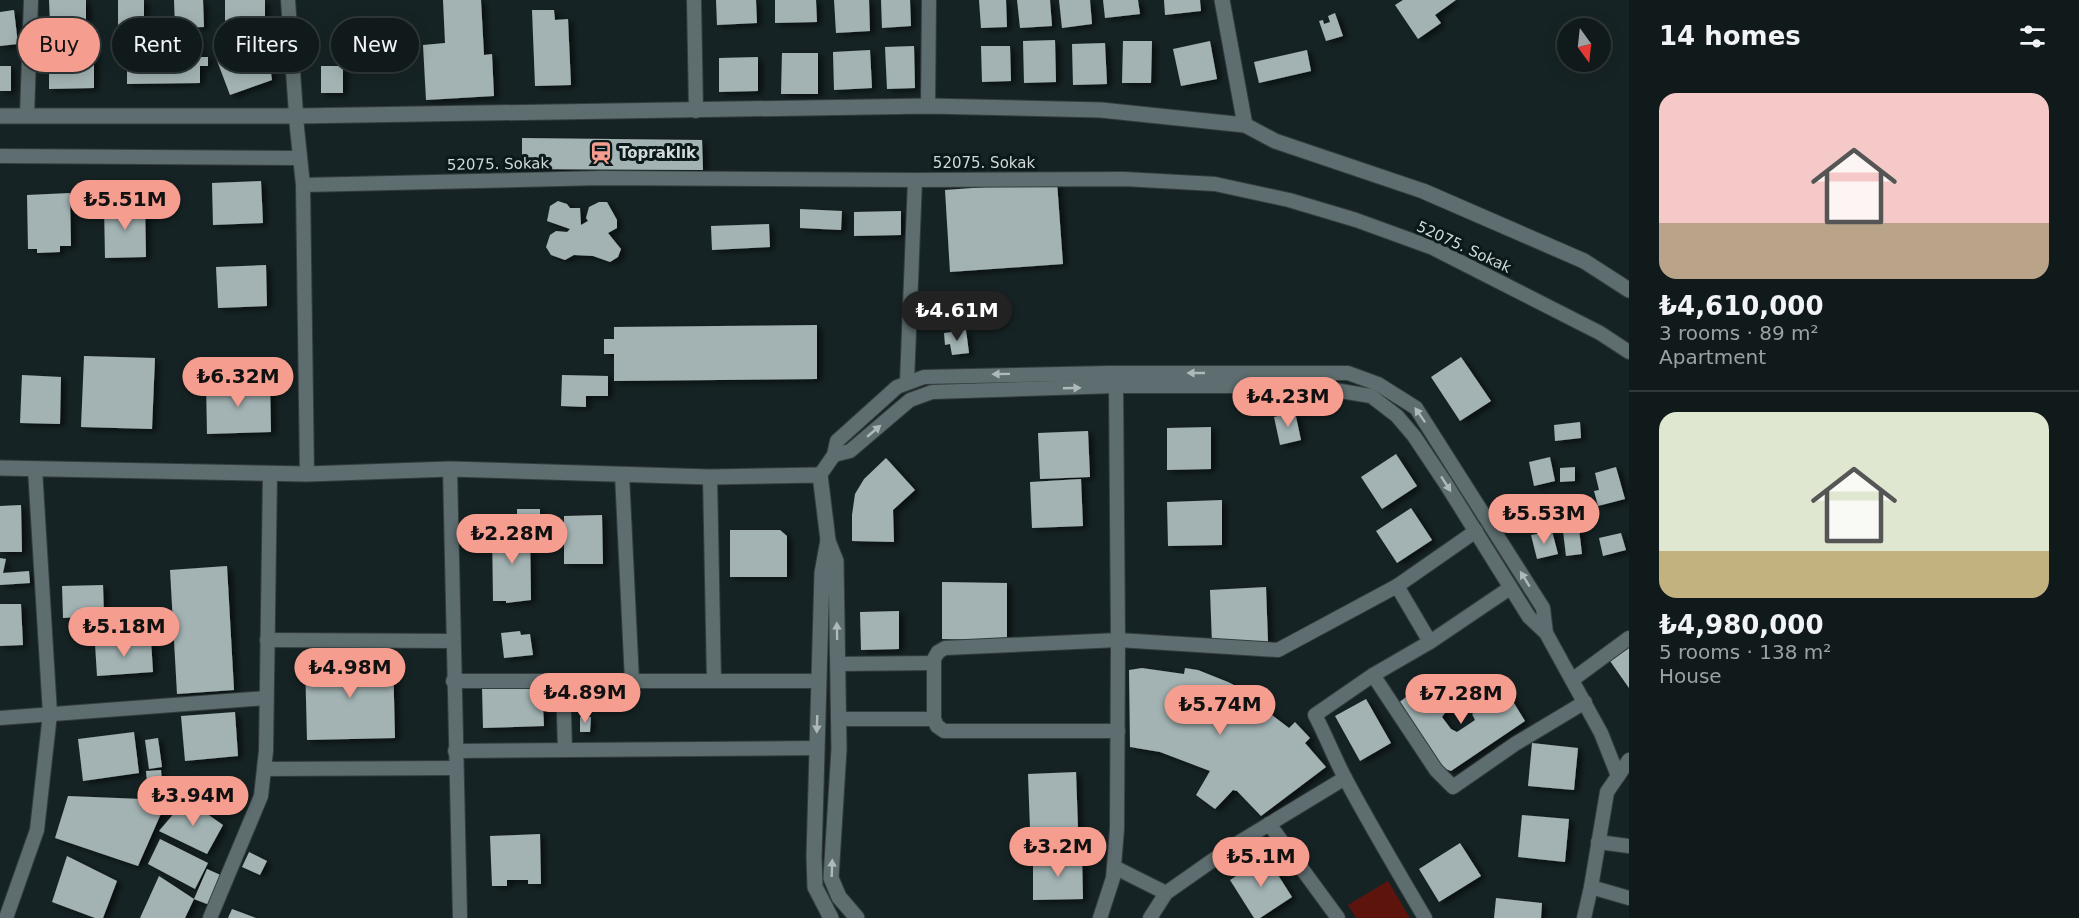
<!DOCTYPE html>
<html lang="en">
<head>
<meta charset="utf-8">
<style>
  body { margin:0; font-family:"DejaVu Sans",sans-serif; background:#1e2728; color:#f1f3f6; height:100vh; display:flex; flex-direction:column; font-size:22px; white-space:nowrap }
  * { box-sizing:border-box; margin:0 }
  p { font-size:20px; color:#9ca1a3 }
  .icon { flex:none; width:33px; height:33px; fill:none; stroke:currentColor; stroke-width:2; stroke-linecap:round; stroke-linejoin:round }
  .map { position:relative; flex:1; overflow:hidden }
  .panel { display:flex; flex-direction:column; background:#101a1b; width:450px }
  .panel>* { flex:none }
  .hud { position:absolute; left:18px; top:18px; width:570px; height:54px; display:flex; gap:12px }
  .needle { width:39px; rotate:165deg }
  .buttons { position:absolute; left:1557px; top:18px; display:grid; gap:12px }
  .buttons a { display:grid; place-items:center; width:54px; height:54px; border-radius:50%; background:#101a1b; box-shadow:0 3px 15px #0003,0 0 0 2px #30383a; font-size:30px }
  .price { position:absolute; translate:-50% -51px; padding:0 14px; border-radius:21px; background:#f59d8f; color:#111; font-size:20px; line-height:39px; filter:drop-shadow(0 2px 3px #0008) }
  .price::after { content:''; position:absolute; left:50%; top:36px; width:18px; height:14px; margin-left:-9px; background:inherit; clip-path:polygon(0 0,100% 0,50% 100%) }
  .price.current { background:#222; color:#fff }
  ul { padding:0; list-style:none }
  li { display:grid; align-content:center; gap:12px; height:318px; padding:0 30px }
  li+li { border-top:2px solid #30383a }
  li span { display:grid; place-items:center; height:186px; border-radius:18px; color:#555 }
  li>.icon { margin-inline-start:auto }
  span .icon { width:108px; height:108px; fill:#fffc; stroke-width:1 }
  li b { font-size:26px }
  h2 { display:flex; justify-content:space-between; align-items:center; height:72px; padding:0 30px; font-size:26px }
  .tag { padding:0 21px; border-radius:27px; background:#101a1b; box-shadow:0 3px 15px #0003,0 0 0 2px #30383a; font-size:21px; line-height:54px }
  .tag.current { background:#f59d8f; color:#111 }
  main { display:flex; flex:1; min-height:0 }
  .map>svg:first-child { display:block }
  .green { fill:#5d140d }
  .building { fill:#a3b3b4; filter:url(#shadow) }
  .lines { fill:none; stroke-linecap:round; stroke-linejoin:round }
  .minor-casing { stroke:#343d3e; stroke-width:16 }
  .tertiary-casing { stroke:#343d3e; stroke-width:17 }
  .minor { stroke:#5e6d6f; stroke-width:14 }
  .tertiary { stroke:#5e6d6f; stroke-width:15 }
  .oneway { fill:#aeb9ba }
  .labels { text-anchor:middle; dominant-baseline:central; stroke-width:6; stroke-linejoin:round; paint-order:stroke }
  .poi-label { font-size:15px; font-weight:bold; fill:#d1d9da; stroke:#0c191a; text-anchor:start }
  .street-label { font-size:15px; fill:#d1d9da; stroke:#0c191a }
</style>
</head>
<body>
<main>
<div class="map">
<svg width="1629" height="918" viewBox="0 0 1629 918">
  <defs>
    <filter id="shadow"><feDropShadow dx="4.5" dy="2.5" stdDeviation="3" flood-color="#0009"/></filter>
  </defs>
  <rect width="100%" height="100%" fill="#162324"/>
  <path class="green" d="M1388,881L1410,918H1356L1348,905Z"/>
  <g class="building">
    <path d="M49,0H86V24H50Z"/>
    <rect x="118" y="0" width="26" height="26"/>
    <path d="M174,0H203L204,27L175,28Z"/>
    <rect x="225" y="0" width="40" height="23"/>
    <path d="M443,0H481L484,55L492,54L494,96L426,100L423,45L445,43Z"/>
    <path d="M716,0H756L757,23L717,25Z"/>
    <path d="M775,0H816L817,22L775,23Z"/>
    <path d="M834,0H869L870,31L836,33Z"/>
    <path d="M881,0H910L911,26L882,28Z"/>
    <path d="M979,0H1006L1007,27L981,28Z"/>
    <path d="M1017,0H1050L1052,26L1020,28Z"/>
    <path d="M1059,0H1090L1092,24L1062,28Z"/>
    <path d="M1103,0H1138L1140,14L1105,18Z"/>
    <path d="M1164,0H1200L1201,11L1165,15Z"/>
    <path d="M1403,0H1456L1435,15L1441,23L1418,39L1395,5Z"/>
    <path d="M14,10L18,44L0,46V12Z"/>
    <path d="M532,10H554L555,20L568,19L571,85L535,86Z"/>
    <path d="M1335,13L1343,36L1326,41L1319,21L1323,20L1324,24L1330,22L1328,16Z"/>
    <path d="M249,35L255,45L267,46L272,80L230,95L213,50Z"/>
    <path d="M126,37H199V57H208V66H200V83L127,84V65H123V52H127Z"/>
    <path d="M1055,40L1056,82L1024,83L1023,41Z"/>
    <path d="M1123,41H1152L1151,83H1122Z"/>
    <path d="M1210,41L1217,79L1181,86L1173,49Z"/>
    <path d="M1105,43L1107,84L1073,85L1072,44Z"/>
    <path d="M914,46L915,88L887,89L885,47Z"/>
    <path d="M981,46H1010L1011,81L982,82Z"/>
    <path d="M94,50V88L49,89V51Z"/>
    <path d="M870,50L872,88L834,90L833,52Z"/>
    <path d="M1307,50L1311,71L1259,83L1254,62Z"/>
    <path d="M782,53H818V94H781Z"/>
    <path d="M758,57V91L719,92V58Z"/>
    <rect x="0" y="66" width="11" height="25"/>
    <rect x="321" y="66" width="22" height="27"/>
    <path d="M522,138L702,140L703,170L522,169Z"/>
    <path d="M261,181L263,223L213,225L212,183Z"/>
    <path d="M1057,182L1063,264L950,272L945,190Z"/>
    <path d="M70,193L71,246H60V252L37,253V249H28L27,195Z"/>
    <path d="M558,201L567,204L570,208H580L581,225L588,221L586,218L589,207L599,202H607L617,220V228L608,233L621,249L618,257L610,262L593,256L574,255L565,260L551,255L546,247L550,235L556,231L567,232L570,229L547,221L550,206Z"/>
    <path d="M145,204L146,257L105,258L104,205Z"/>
    <path d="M800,209L842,211L841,230L800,228Z"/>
    <path d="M901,211V235L854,236V212Z"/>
    <path d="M769,224L770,247L712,250L711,226Z"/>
    <path d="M266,265L267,306L218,308L216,267Z"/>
    <path d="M817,325V379L614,381V354H604V339H614V327Z"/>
    <path d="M966,330L969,353L952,355L950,344L945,345L944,333Z"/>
    <path d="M84,356L155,358L152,429L81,427Z"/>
    <path d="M1461,357L1491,401L1460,421L1431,377Z"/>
    <path d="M22,375L61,377L60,424L20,423Z"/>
    <path d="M562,375L608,376V396H586V407L561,406Z"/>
    <path d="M270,381L271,432L207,434L206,383Z"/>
    <path d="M1295,412L1301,440L1280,445L1274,417Z"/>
    <path d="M1580,422L1581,438L1555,441L1554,425Z"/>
    <path d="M1211,427V469L1167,470V428Z"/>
    <path d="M1088,431L1090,477L1040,479L1038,433Z"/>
    <path d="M1396,454L1417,486L1382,509L1361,477Z"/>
    <path d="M1550,457L1555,481L1534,486L1529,462Z"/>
    <path d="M886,458L915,490L893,510L894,542L852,541V515L855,494L864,479Z"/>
    <path d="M1575,467V481L1560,482V468Z"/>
    <path d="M1616,467L1625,499L1598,506L1594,491L1599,490L1595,473Z"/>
    <path d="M1081,479L1083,526L1032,528L1030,482Z"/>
    <path d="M1222,500V545L1168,546L1167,502Z"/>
    <path d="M21,505L22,552H0V506Z"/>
    <path d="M1411,508L1432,540L1397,563L1376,531Z"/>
    <rect x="517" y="509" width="23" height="12"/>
    <path d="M602,515L603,564H564V516Z"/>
    <path d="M506,527L530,528L531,600L506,603V601H493L492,529H506Z"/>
    <path d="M1579,529L1582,554L1566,556L1563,531Z"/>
    <path d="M730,530H780L787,536V577H730Z"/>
    <path d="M1552,531L1558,554L1537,559L1531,535Z"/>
    <path d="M1621,533L1626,550L1603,556L1599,538Z"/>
    <path d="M0,558L6,559L3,573L29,571L30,583L0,585Z"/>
    <path d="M227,566L234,690L177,694L170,570Z"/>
    <path d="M942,582L1007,583V640L942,639Z"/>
    <path d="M103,585L104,616L63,618L62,586Z"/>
    <path d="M1266,587L1268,642L1212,644L1210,590Z"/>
    <path d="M0,604H21L23,645L0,646Z"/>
    <path d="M899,611V649L861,650L860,612Z"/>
    <path d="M520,631L521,635L530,634L533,655L504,658L501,633Z"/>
    <path d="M151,640L153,672L97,676L95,644Z"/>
    <path d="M1629,648V688L1610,661Z"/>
    <path d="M393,657L395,738L307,740L305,660Z"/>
    <path d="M1142,668L1184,674L1185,668L1198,670L1228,682L1252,694L1250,701L1268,712L1289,728L1295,722L1310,738L1305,743L1326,767L1261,816L1237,791L1233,790L1215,809L1196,795L1210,771L1160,752L1130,747L1129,670Z"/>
    <path d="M1501,682L1525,721L1451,771L1443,768L1397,704L1424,683L1445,713L1442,717L1451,729L1457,732L1475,720L1472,714L1485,706L1478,696Z"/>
    <path d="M542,685L544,726L483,728L482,687Z"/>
    <path d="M1366,699L1391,743L1360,761L1335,716Z"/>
    <path d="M235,712L238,756L185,761L181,716Z"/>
    <path d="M580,717H591L590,732H580Z"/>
    <path d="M134,732L139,773L83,781L78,739Z"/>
    <path d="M158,738L162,767L149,769L145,740Z"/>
    <path d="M1532,743L1578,748L1574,790L1528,786Z"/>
    <path d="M161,770L162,782L147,784L146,771Z"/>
    <path d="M1076,772L1078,828L1030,829L1028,774Z"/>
    <path d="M68,796L167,800L138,866L55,838Z"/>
    <path d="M186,799L223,825L207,854L159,831Z"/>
    <path d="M1522,815L1569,819L1565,862L1518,857Z"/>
    <path d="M540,834L541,884H528V880H507V886H492L490,836Z"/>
    <path d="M160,839L208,863L195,889L148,864Z"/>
    <path d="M1460,843L1481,876L1439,902L1419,869Z"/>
    <path d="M249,852L267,861L260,875L242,867Z"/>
    <path d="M1082,855L1083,899L1033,900V856Z"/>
    <path d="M67,856L117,881L103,918H95L52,902Z"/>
    <path d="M1266,856L1292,897L1260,918H1254L1230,880Z"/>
    <path d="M207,869L225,877L212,906L194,899L185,918H140L159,876L194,899Z"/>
    <path d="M1496,898L1542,903L1541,918H1494Z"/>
    <path d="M232,909L256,918H228Z"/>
  </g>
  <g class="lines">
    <g class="minor-casing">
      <g id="minor">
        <path d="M288,0L297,128L303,185L307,474"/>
        <path d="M694,0L696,111"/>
        <path d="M928,106L929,0"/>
        <path d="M27,116L31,0"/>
        <path d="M0,156L300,158"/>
        <path d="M303,185L601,178L915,180L1124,179L1215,184L1289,200L1356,220L1433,248L1600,333L1629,352"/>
        <path d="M907,382L915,180"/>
        <path d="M834,455L850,451L910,400L932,392L1116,386H1310L1371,396L1397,416L1414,436L1446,484L1529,617L1546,633L1601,733L1618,776"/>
        <path d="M450,469L460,918"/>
        <path d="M622,474L632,681"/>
        <path d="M820,475L834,455L837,441L897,387L924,377L1109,373H1348L1378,384L1416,408L1543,608L1546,633"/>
        <path d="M710,477L714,681"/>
        <path d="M1397,586L1430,642"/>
        <path d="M267,640L453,641"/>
        <path d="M838,664L933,663"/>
        <path d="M1373,675L1436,770L1453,787L1515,744L1585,702"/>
        <path d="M1572,680L1629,638"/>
        <path d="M453,681H818"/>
        <path d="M563,681L565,750"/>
        <path d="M0,718L266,698"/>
        <path d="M838,719H934"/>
        <path d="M1118,731H944L937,726L934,719V659L938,652L945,648L1118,640L1278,650L1397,586L1476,531"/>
        <path d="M455,751L816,748"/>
        <path d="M264,769L455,768"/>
        <path d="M1269,824L1338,918"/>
        <path d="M1598,842L1629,846"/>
        <path d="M1114,867L1166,893"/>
        <path d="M1591,887L1629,898"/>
        <path d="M6,918L37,830L50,714L35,469"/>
        <path d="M210,918L261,796L266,751L270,474"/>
        <path d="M1100,918L1113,878L1117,829L1118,640L1116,386"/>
        <path d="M1150,918L1166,893L1233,846L1345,778"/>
        <path d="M1425,918C1398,872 1370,825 1345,778C1334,757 1326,736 1315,715L1373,675L1430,642L1510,588"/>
        <path d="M1584,918L1591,887L1607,792L1629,760"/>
      </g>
    </g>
    <g class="tertiary-casing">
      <g id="tertiary">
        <path d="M1222,0L1245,125"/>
        <path d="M0,116H297L928,106L1101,110L1245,125L1275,141L1423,191L1584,261L1629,290"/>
        <path d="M0,468L307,474L450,469L710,477L820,475L828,540L822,573L814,857L815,887L831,918"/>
        <path d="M828,541L836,561L839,749L831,878L839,897L857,918"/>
      </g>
    </g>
    <use href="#minor" class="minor"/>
    <use href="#tertiary" class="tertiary"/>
  </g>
  <defs><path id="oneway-solid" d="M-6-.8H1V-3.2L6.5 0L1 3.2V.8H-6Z" transform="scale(1.5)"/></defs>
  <g class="oneway">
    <use href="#oneway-solid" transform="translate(1196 373) rotate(-180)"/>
    <use href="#oneway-solid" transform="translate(1001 374) rotate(179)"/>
    <use href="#oneway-solid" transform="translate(1072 388) rotate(-2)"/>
    <use href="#oneway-solid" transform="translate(1420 415) rotate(-125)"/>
    <use href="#oneway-solid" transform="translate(874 431) rotate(-40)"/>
    <use href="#oneway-solid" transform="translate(1446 484) rotate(57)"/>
    <use href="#oneway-solid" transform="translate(1525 579) rotate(-122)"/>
    <use href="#oneway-solid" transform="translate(837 631) rotate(-91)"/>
    <use href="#oneway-solid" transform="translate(817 724) rotate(92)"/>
    <use href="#oneway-solid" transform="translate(832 868) rotate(-88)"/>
  </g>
  <defs>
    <g id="station-bare" transform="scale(1.8)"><path d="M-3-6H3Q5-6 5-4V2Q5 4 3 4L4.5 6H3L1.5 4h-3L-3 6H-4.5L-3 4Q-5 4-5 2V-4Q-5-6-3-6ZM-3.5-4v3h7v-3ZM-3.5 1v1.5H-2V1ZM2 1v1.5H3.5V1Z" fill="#f59d8f" stroke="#0c191a" stroke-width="2.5" paint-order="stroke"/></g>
  </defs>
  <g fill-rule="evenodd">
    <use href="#station-bare" x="601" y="153"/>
  </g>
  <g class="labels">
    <g class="poi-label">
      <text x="619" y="153">Topraklık</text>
    </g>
    <g class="street-label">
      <text x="984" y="163">52075. Sokak</text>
      <text transform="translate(498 164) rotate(-1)">52075. Sokak</text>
      <text transform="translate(1464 247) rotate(25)">52075. Sokak</text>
    </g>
  </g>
</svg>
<div class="buttons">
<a><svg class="needle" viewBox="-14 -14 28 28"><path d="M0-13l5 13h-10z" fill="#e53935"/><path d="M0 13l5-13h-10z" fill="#9ca1a3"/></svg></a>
</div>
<b class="price" style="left:125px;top:231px">₺5.51M</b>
<b class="price current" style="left:957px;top:342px">₺4.61M</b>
<b class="price" style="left:238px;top:408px">₺6.32M</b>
<b class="price" style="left:1288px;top:428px">₺4.23M</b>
<b class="price" style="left:1544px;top:545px">₺5.53M</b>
<b class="price" style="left:512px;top:565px">₺2.28M</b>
<b class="price" style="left:124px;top:658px">₺5.18M</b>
<b class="price" style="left:350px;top:699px">₺4.98M</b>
<b class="price" style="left:585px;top:724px">₺4.89M</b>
<b class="price" style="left:1461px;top:725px">₺7.28M</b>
<b class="price" style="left:1220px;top:736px">₺5.74M</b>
<b class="price" style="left:193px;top:827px">₺3.94M</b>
<b class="price" style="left:1058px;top:878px">₺3.2M</b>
<b class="price" style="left:1261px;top:888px">₺5.1M</b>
<div class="hud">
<a class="tag current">Buy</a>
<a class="tag">Rent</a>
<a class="tag">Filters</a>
<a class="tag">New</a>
</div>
</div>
<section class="panel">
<h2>14 homes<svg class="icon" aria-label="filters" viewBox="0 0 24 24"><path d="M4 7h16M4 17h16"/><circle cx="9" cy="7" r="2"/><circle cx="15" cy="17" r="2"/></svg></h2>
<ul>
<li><span style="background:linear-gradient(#f6c9c9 70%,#b9a48a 0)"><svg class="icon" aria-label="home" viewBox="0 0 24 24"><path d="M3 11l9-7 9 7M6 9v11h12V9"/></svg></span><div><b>₺4,610,000</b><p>3 rooms · 89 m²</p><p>Apartment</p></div></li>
<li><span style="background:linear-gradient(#dfe7d0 75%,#c2b280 0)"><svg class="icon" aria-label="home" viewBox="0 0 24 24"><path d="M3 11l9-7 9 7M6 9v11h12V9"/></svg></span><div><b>₺4,980,000</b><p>5 rooms · 138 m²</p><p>House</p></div></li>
</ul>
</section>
</main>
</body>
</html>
